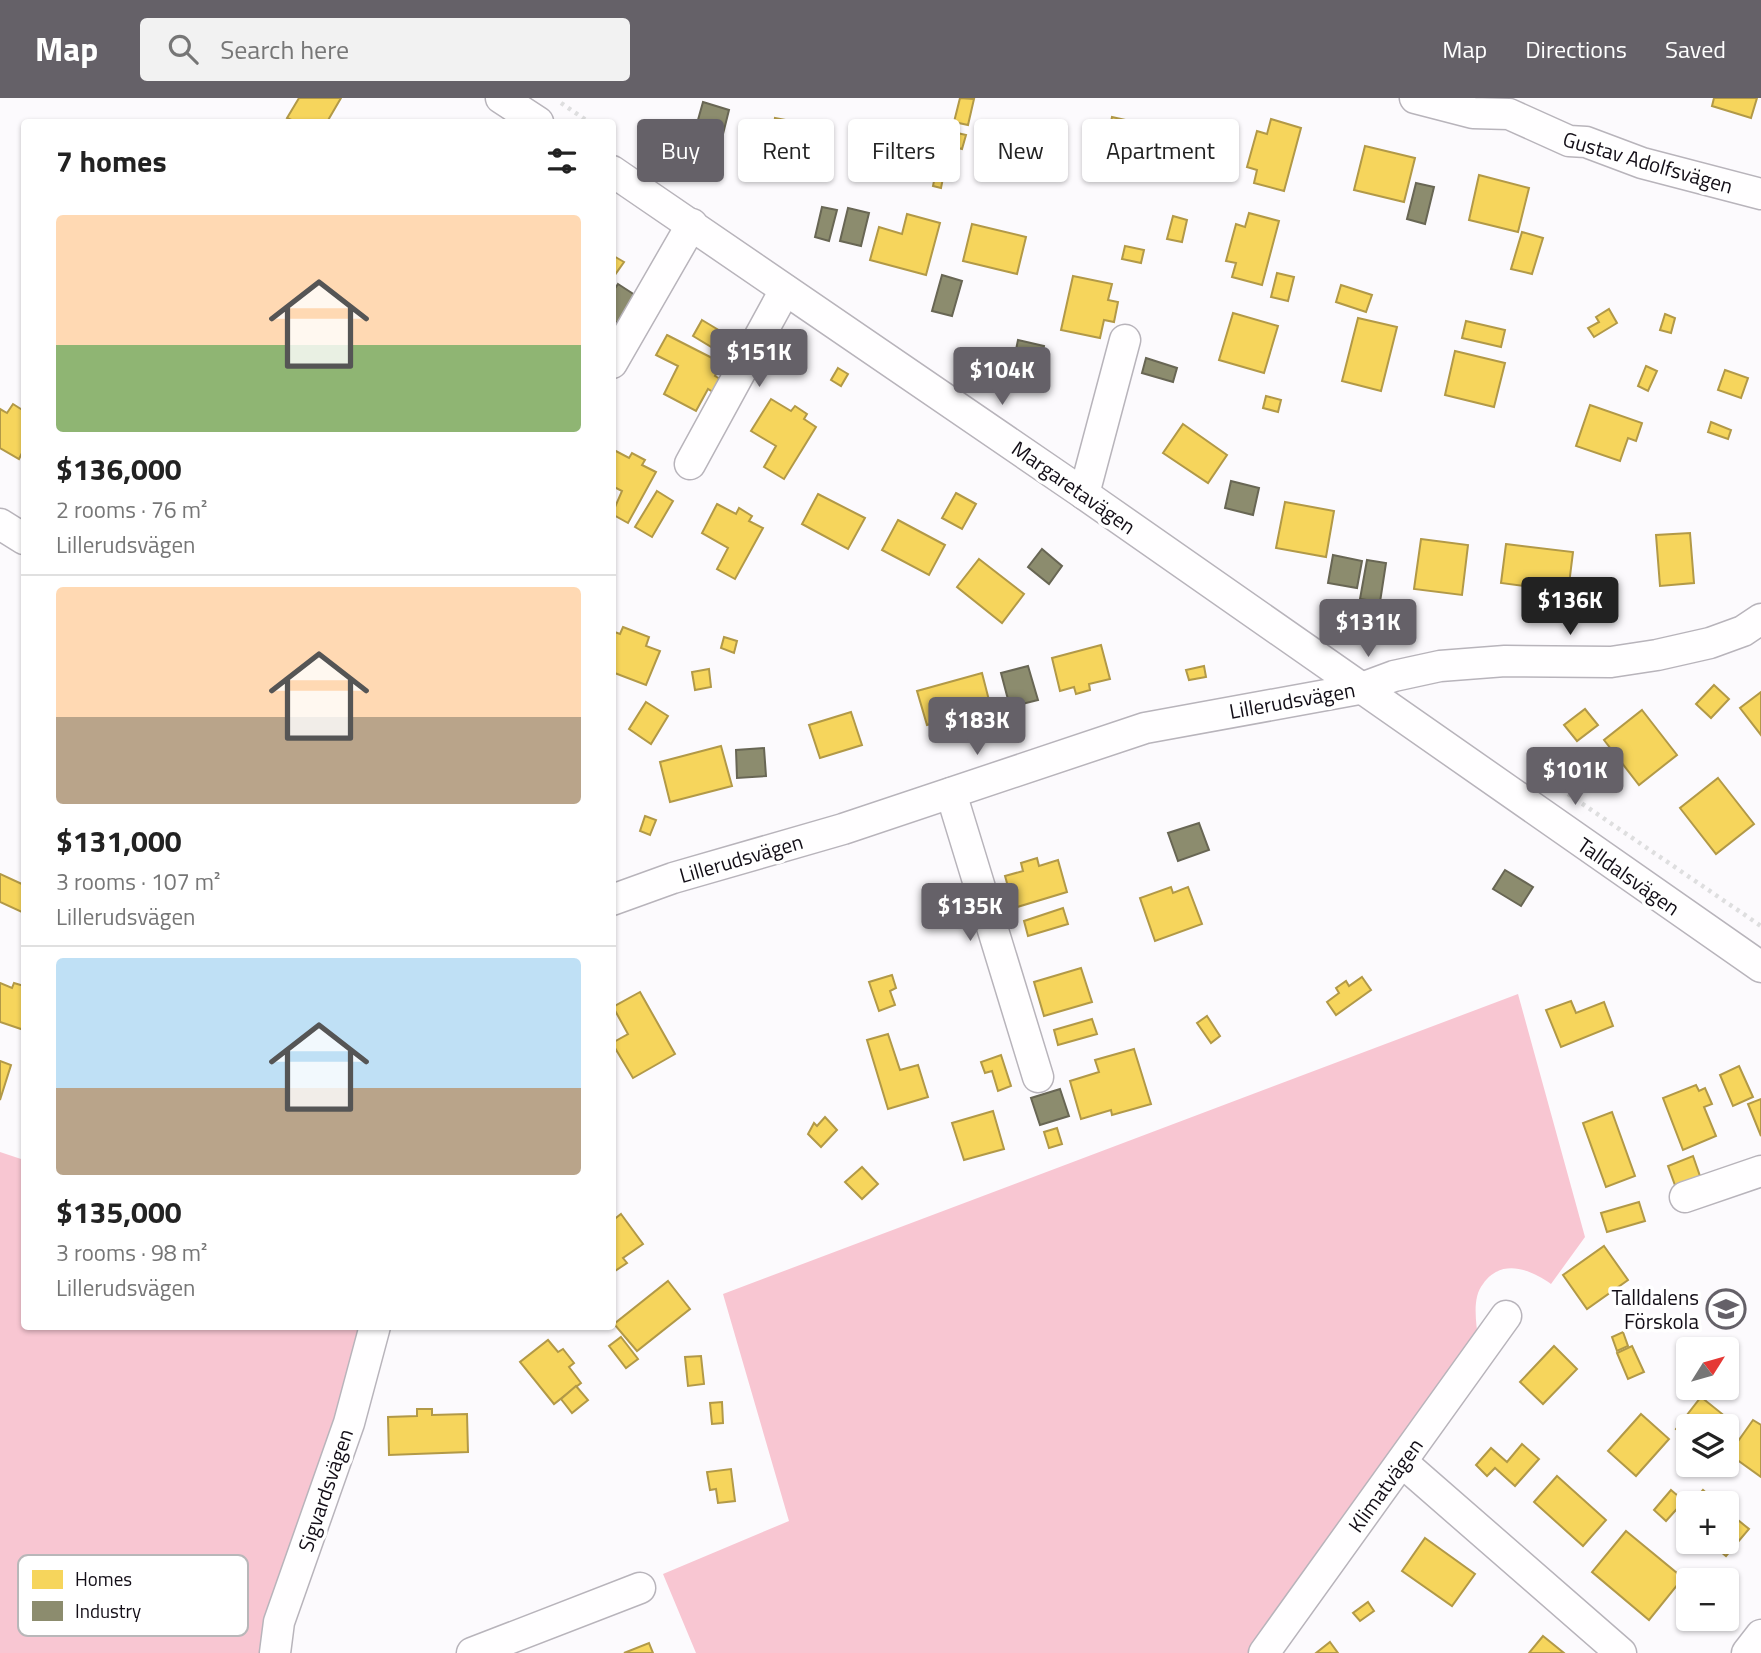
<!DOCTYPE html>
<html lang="en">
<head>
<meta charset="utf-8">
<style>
  body { margin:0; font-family:"Titillium Web",sans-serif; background:#f2f2f2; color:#222; height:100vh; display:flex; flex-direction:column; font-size:26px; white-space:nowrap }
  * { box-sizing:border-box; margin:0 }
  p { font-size:23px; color:#767676 }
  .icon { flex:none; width:38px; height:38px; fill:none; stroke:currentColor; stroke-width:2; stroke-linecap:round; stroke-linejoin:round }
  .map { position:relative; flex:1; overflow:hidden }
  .details { position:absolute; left:21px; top:21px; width:595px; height:1211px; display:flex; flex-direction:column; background:#fff; border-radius:7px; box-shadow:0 2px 5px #0004 }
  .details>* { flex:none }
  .hud { position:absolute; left:637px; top:21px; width:665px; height:63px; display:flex; gap:14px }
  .needle { width:46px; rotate:53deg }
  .tools { position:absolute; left:1676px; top:1239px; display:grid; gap:14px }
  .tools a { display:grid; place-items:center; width:63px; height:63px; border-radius:7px; background:#fff; box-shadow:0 2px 5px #0004; font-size:35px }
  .price { position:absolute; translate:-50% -60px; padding:0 16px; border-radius:7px; background:#656168; color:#fff; font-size:23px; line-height:46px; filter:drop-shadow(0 2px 4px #0008) }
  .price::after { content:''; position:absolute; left:50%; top:42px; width:21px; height:16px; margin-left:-10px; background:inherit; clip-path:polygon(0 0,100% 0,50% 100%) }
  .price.selected { background:#222; color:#fff }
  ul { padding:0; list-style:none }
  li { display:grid; align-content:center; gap:14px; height:371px; padding:0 35px }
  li+li { border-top:2px solid #e0e0e0 }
  li span { display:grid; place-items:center; height:217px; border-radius:7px; color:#555 }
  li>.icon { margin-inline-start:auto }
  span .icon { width:126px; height:126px; fill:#fffc; stroke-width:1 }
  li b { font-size:30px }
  h2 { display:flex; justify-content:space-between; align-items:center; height:84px; padding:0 35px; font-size:30px }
  .pill { padding:0 24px; border-radius:7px; background:#fff; box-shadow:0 2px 5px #0004; font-size:24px; line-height:63px }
  .pill.selected { background:#656168; color:#fff }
  header { display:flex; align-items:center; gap:42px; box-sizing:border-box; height:98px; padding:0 35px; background:#656168; color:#fff }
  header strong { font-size:33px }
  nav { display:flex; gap:38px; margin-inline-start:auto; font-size:24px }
  .search { width:490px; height:63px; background:#f2f2f2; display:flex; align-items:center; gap:18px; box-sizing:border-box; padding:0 24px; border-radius:7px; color:#767676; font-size:26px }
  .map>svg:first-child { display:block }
  .forest { fill:#f8c6d2 }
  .homes { fill:#f6d55c; stroke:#b29947; stroke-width:2 }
  .industry { fill:#8c8c6e; stroke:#686654; stroke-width:2 }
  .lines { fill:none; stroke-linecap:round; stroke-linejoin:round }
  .minor-casing { stroke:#b8b4bb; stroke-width:33 }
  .path { stroke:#dededf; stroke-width:4.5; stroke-dasharray:3.5 5; stroke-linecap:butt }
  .minor { stroke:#fffeff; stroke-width:30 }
  .labels { text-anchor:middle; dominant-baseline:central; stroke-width:7; stroke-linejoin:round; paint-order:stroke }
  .street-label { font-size:21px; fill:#130e17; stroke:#fff }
  .poi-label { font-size:21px; fill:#130e17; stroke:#fff; text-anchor:end }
  .key { fill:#fff; stroke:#b8b7b9; stroke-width:2 }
  .key-label { font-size:19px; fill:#130e17 }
</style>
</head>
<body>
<header>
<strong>Map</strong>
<div class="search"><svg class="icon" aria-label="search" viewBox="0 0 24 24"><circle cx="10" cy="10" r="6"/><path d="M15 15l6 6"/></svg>Search here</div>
<nav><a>Map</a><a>Directions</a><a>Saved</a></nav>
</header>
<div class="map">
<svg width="1761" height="1555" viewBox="0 0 1761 1555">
  <rect width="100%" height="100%" fill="#fcfafd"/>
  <g class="forest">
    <path d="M1518,896L1585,1139L1551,1186C1530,1171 1501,1160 1483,1186C1472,1199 1476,1224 1478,1240L1252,1555H696L663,1476L789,1423L723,1196Z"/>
    <path d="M0,1054L24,1062V1228L375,1229L275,1555H0Z"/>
  </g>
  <g class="homes">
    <path d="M299,0H341L327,24H296L287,20Z"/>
    <path d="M960,0L974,1L968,27L954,24Z"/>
    <path d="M1714,0H1757L1751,20L1712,8Z"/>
    <path d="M1112,19L1148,27L1137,77L1084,66L1090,36L1108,39Z"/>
    <path d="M775,20L828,30L817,82L783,75L786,56L769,53Z"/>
    <path d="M1271,21L1301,30L1284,93L1254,85L1257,72L1247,69L1257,33L1267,36Z"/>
    <path d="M1048,23L1066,27L1057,65L1039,60Z"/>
    <path d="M1203,25L1217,29L1212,51L1197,47Z"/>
    <path d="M953,34L966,37L962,51L950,48Z"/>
    <path d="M1365,48L1415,60L1404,104L1354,92Z"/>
    <path d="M936,73L944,75L941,90L933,88Z"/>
    <path d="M1479,77L1529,90L1518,134L1469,122Z"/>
    <path d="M1249,115L1279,123L1262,187L1232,179L1236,165L1226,163L1236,126L1245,129Z"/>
    <path d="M907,116L940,125L926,177L870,162L879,129L902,136Z"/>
    <path d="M1173,118L1187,122L1182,144L1167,141Z"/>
    <path d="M972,126L1026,139L1017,176L963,163Z"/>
    <path d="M1522,134L1543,140L1532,176L1511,171Z"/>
    <path d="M1125,148L1144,152L1141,165L1122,161Z"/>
    <path d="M612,157L624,164L612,181Z"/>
    <path d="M1277,175L1294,179L1288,203L1271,199Z"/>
    <path d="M1073,178L1112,186L1108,202L1118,204L1114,224L1104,222L1100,240L1061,232Z"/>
    <path d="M1341,187L1372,197L1366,214L1336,204Z"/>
    <path d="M1609,211L1617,225L1594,239L1588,230L1599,224L1596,219Z"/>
    <path d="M1233,215L1278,228L1264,275L1219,262Z"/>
    <path d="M1665,216L1675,220L1671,235L1660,232Z"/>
    <path d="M1358,220L1397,229L1381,293L1342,283Z"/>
    <path d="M702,222L727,237L718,253L693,238Z"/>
    <path d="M1466,223L1505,232L1501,249L1462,240Z"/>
    <path d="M667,237L722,265L715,278L720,281L713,294L708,291L696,313L664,296L678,268L656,257Z"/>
    <path d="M1455,253L1505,265L1494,309L1445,297Z"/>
    <path d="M1646,268L1657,273L1648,293L1638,288Z"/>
    <path d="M838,270L848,276L841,288L831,282Z"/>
    <path d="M1725,272L1748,280L1741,300L1718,292Z"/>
    <path d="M1266,298L1281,302L1278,314L1263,310Z"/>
    <path d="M771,301L791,313L795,308L807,316L804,321L816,329L784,381L764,369L776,348L751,333Z"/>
    <path d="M13,306L24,313V351L19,361L0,350V311L7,315Z"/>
    <path d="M1590,307L1642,325L1636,343L1628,340L1620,363L1576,348Z"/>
    <path d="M1711,324L1731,332L1728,341L1708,334Z"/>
    <path d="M1183,326L1227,357L1208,385L1163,355Z"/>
    <path d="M612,351L629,360L632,355L645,362L642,367L656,374L628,425L612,416L622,393L612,388Z"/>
    <path d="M657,393L673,403L652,439L635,429Z"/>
    <path d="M956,395L976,406L962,431L942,420Z"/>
    <path d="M818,396L865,420L848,451L802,426Z"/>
    <path d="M1285,404L1334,413L1326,459L1276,450Z"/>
    <path d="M717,406L736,416L739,410L752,418L749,423L763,430L735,481L717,471L728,450L702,435Z"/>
    <path d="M898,422L945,447L929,477L882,452Z"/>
    <path d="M1690,435L1694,485L1660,488L1656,437Z"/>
    <path d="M1421,441L1468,447L1462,497L1414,491Z"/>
    <path d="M1506,446L1573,454L1568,494L1501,485Z"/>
    <path d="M979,461L1024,496L1002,525L957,489Z"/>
    <path d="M623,529L649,539L646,548L660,553L646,587L612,574V533L620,536Z"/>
    <path d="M724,539L737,543L734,555L721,550Z"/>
    <path d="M1101,547L1110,581L1089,586L1090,592L1076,596L1074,589L1060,593L1052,560Z"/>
    <path d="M1204,568L1206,579L1189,582L1186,572Z"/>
    <path d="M709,571L711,589L695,592L692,574Z"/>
    <path d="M982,575L991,610L927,627L917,593Z"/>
    <path d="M1714,587L1729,601L1711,620L1696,606Z"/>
    <path d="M1761,594V637L1740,610Z"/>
    <path d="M646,604L668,618L651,646L629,631Z"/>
    <path d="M1585,611L1598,627L1577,643L1564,627Z"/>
    <path d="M1642,612L1677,657L1639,687L1604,642Z"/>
    <path d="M851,614L862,647L820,660L809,627Z"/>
    <path d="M721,648L732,688L670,704L660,664Z"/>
    <path d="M1718,680L1754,726L1716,756L1680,710Z"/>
    <path d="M645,718L656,722L650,737L640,733Z"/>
    <path d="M1037,760L1039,768L1058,762L1067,794L1014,810L1005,778L1023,773L1021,765Z"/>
    <path d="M0,776L24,787V815L0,804Z"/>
    <path d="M1171,789L1173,795L1188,789L1202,826L1155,843L1140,800Z"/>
    <path d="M1063,810L1068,826L1028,838L1024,823Z"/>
    <path d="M1081,870L1092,904L1044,918L1034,884Z"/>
    <path d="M892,877L896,890L890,893L895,907L879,913L869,884Z"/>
    <path d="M1362,879L1371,892L1336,917L1327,904L1339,895L1336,890L1346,883L1349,888Z"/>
    <path d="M0,885L12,890L14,885L24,888V932L0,924Z"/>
    <path d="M640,894L675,956L633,980L612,945L628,936L613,909Z"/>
    <path d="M1571,903L1576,915L1604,904L1613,928L1561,949L1546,912Z"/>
    <path d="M1207,918L1220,938L1211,945L1197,925Z"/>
    <path d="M1092,921L1097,936L1058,947L1054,932Z"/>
    <path d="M888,936L900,972L918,967L928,999L888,1011L867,942Z"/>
    <path d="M1134,951L1151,1006L1112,1017L1111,1012L1081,1021L1070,983L1099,974L1095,962Z"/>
    <path d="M1001,957L1011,988L998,993L992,973L985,975L981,964Z"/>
    <path d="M0,963L11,967L0,1002Z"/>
    <path d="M1739,968L1753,999L1733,1008L1720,977Z"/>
    <path d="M1696,987L1699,993L1705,990L1712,1006L1704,1009L1716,1038L1683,1052L1663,1000Z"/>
    <path d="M1761,1001V1038L1748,1006Z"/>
    <path d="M993,1013L1004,1051L964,1062L952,1025Z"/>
    <path d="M1612,1014L1635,1078L1606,1089L1583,1025Z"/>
    <path d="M825,1019L837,1032L821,1049L808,1036L814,1025L817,1028Z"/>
    <path d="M1057,1030L1062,1046L1049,1050L1044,1034Z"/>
    <path d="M1693,1058L1701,1081L1676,1090L1668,1068Z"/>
    <path d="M862,1069L878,1086L862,1101L845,1084Z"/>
    <path d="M1639,1104L1645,1123L1607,1134L1601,1115Z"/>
    <path d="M621,1116L643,1146L623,1160L627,1165L612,1175V1123Z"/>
    <path d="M1604,1148L1628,1182L1587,1211L1563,1177Z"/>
    <path d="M668,1183L690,1211L637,1253L614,1226Z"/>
    <path d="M1623,1234L1628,1248L1617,1253L1612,1239Z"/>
    <path d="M621,1239L638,1261L626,1270L609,1248Z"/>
    <path d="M548,1242L558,1254L563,1251L574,1265L569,1269L581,1285L554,1306L520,1264Z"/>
    <path d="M1554,1248L1577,1271L1543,1306L1520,1284Z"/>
    <path d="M1632,1248L1644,1274L1628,1281L1617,1255Z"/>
    <path d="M701,1258L704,1286L688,1288L685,1259Z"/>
    <path d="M576,1288L588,1302L572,1315L561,1301Z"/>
    <path d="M1701,1299L1726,1319L1718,1328H1689V1341L1676,1331Z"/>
    <path d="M722,1304L723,1325L712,1326L710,1305Z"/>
    <path d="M417,1311H432V1317L467,1316L468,1354L389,1357L388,1319L417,1318Z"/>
    <path d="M1641,1316L1669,1341L1636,1378L1608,1353Z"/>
    <path d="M1753,1322L1761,1327V1379L1729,1356Z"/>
    <path d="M1522,1346L1539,1361L1515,1388L1495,1370L1487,1378L1476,1367L1491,1350L1507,1364Z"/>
    <path d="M731,1371L735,1403L718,1405L716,1391L710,1392L707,1374Z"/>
    <path d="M1557,1378L1606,1422L1583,1448L1534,1404Z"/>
    <path d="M1671,1392L1684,1403L1666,1423L1654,1412Z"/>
    <path d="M1703,1392L1718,1405H1692Z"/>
    <path d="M1689,1409V1427L1680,1419Z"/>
    <path d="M1727,1413L1749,1431L1726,1458L1709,1444H1727Z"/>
    <path d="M1626,1433L1683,1480L1649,1522L1592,1474Z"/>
    <path d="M1425,1440L1475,1476L1452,1508L1402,1473Z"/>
    <path d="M1368,1504L1374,1513L1360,1523L1353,1515Z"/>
    <path d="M1543,1538L1564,1555H1529Z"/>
    <path d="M1330,1544L1338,1555H1316Z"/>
    <path d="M649,1545L653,1555H624Z"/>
  </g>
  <g class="industry">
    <path d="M703,4L729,12L723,36L696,29Z"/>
    <path d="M1416,85L1434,89L1425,126L1407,121Z"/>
    <path d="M822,109L837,112L829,143L815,139Z"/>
    <path d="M848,110L869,115L861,148L840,143Z"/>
    <path d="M942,177L962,183L952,218L932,213Z"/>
    <path d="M618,186L638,199L620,227L612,221V195Z"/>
    <path d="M1018,242L1044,248L1038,277L1012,271Z"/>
    <path d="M1146,260L1177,270L1173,284L1142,275Z"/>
    <path d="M1231,383L1259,390L1253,417L1225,410Z"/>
    <path d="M1042,451L1062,468L1049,486L1028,469Z"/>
    <path d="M1333,457L1362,463L1357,490L1328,485Z"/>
    <path d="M1367,462L1386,465L1380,504L1360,501Z"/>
    <path d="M1028,568L1038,602L1010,609L1001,575Z"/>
    <path d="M764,650L766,678L737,680L736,652Z"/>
    <path d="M1199,725L1209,752L1178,763L1168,735Z"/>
    <path d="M1505,772L1533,789L1521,808L1493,791Z"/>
    <path d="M1060,991L1069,1018L1040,1027L1031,1000Z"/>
  </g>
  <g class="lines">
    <g class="minor-casing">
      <g id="minor">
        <path d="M501,0L538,24"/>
        <path d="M1415,0L1473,15L1509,16L1569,43L1586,44L1642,65L1761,96"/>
        <path d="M612,73L1084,396L1761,869"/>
        <path d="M612,265L692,126"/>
        <path d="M690,366L785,192"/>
        <path d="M1084,396L1125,242"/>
        <path d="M0,426L24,441"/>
        <path d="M951,695L1038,979"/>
        <path d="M612,802L673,780L843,731L1145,630L1359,591L1394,578L1440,568L1505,563L1611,564L1657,557L1710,545L1743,533L1761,521"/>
        <path d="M1685,1099L1761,1073"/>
        <path d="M1402,1364L1621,1555"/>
        <path d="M275,1555L279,1524L349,1325L375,1228"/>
        <path d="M472,1555L640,1490"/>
        <path d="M1264,1555L1506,1218"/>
        <path d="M1747,1555L1761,1537"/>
      </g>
    </g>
    <g class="path">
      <path d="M561,5L589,24"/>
      <path d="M1568,696L1761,828"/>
    </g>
    <use href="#minor" class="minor"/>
  </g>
  <defs>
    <g id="school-ring" transform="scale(2.0125)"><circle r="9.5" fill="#fff" stroke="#656168" stroke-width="1.5"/><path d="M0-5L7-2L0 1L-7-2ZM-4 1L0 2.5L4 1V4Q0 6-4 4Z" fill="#656168"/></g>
  </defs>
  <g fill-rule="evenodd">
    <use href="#school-ring" x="1726" y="1211"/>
  </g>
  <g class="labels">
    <g class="street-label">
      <text transform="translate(1648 64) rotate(16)">Gustav Adolfsvägen</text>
      <text transform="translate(1074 389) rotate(35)">Margaretavägen</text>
      <text transform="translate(1292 602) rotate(-10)">Lillerudsvägen</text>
      <text transform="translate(741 760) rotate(-16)">Lillerudsvägen</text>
      <text transform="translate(1629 778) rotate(35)">Talldalsvägen</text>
      <text transform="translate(1385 1387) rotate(-54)">Klimatvägen</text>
      <text transform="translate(325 1392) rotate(-71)">Sigvardsvägen</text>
    </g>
    <g class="poi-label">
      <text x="1699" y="1199">Talldalens<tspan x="1699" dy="24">Förskola</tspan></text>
    </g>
  </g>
  <rect x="18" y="1457" width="230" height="81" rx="10" class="key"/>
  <rect x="32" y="1472" width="31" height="19" fill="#f6d55c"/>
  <rect x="32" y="1503" width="31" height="20" fill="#8c8c6e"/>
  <g class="key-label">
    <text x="75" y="1488">Homes</text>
    <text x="75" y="1520">Industry</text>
  </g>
</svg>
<div class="tools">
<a><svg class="needle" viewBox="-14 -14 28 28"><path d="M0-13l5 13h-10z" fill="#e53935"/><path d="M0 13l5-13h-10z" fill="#767676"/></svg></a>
<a><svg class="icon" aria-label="layers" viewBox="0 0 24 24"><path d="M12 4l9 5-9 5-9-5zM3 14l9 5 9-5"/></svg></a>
<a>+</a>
<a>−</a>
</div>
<b class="price" style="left:759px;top:291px">$151K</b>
<b class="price" style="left:1002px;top:309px">$104K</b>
<b class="price selected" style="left:1570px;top:539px">$136K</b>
<b class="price" style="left:1368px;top:561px">$131K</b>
<b class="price" style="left:977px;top:659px">$183K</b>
<b class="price" style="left:1575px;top:709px">$101K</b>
<b class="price" style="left:970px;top:845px">$135K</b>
<div class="hud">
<a class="pill selected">Buy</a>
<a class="pill">Rent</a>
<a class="pill">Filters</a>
<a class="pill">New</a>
<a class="pill">Apartment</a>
</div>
<section class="details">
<h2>7 homes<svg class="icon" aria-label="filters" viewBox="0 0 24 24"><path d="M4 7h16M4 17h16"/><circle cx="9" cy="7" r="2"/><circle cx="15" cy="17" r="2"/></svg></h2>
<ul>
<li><span style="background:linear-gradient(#ffd9b3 60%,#8fb573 0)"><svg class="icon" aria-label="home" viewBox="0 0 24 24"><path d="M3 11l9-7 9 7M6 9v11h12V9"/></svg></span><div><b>$136,000</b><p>2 rooms · 76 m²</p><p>Lillerudsvägen</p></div></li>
<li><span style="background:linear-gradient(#ffd9b3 60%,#b9a48a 0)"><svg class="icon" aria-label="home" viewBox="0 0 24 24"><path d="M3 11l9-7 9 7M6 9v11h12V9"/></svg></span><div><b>$131,000</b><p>3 rooms · 107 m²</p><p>Lillerudsvägen</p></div></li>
<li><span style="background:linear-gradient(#bfe0f5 60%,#b9a48a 0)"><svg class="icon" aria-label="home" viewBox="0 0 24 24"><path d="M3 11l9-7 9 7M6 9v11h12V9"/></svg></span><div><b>$135,000</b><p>3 rooms · 98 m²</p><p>Lillerudsvägen</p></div></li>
</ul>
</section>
</div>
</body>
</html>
